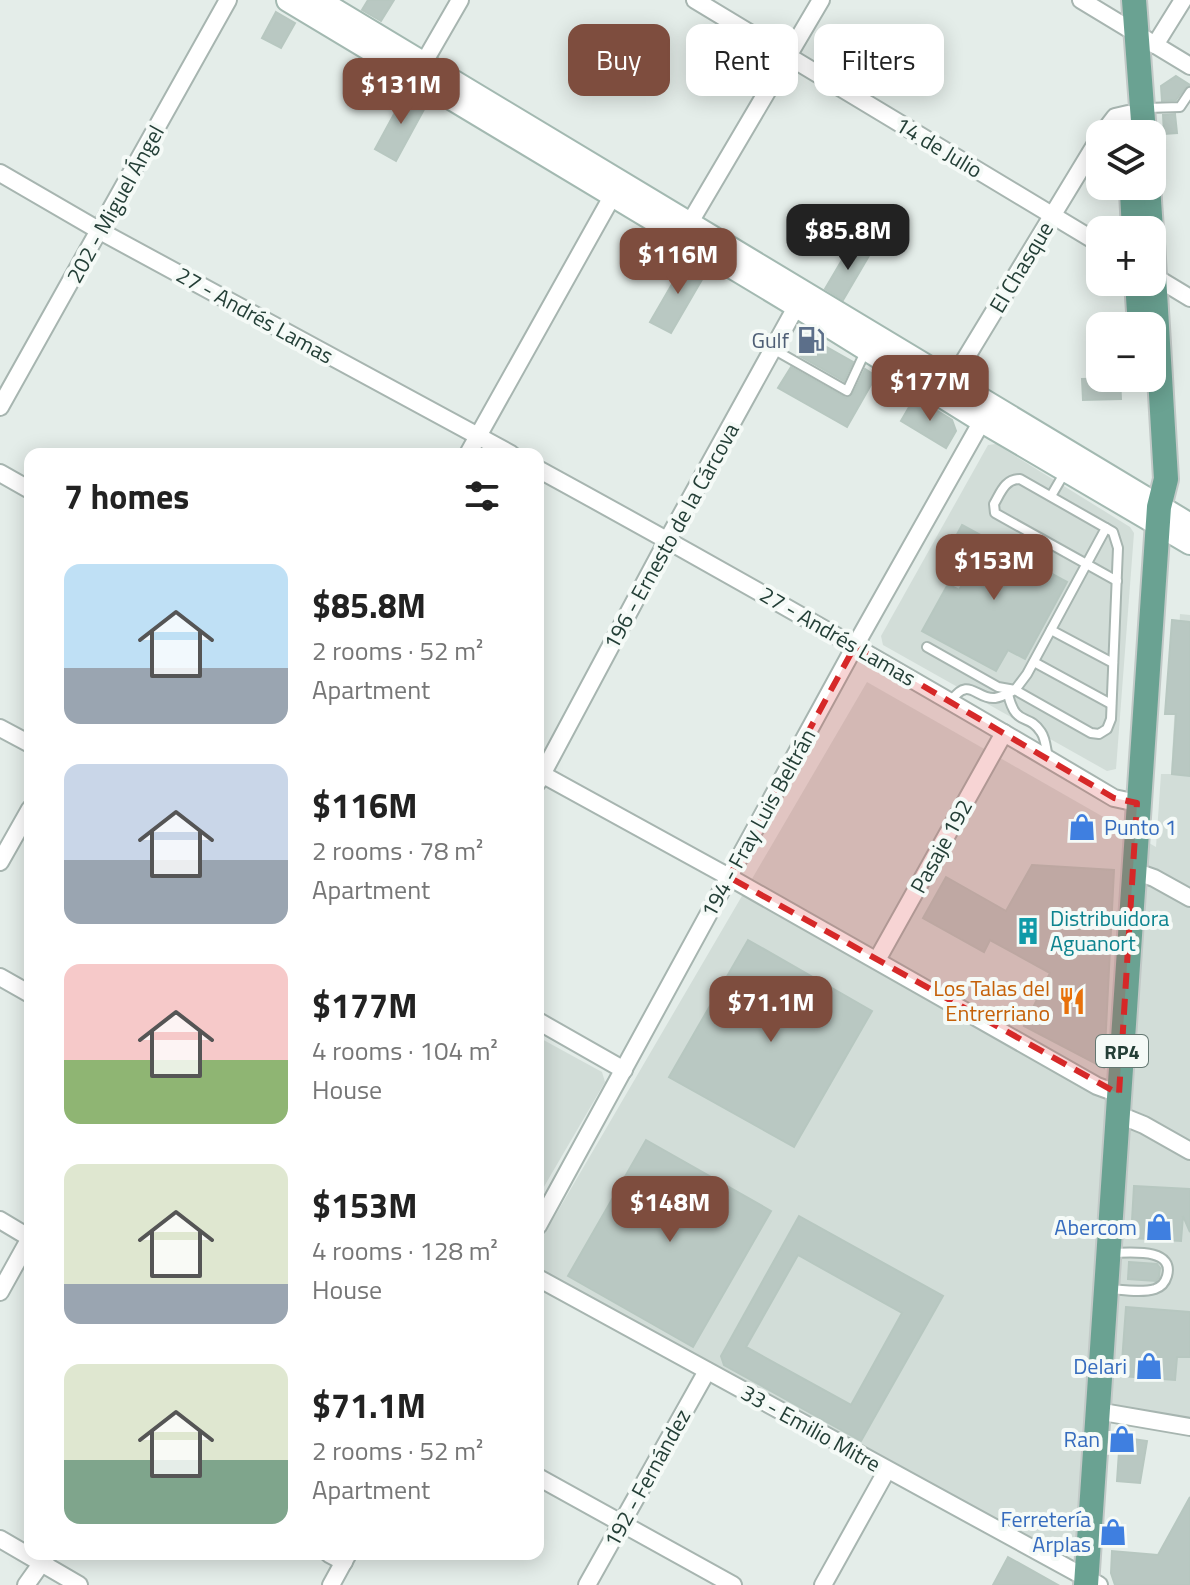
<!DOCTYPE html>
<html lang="en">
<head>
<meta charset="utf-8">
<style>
  body { margin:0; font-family:"Titillium Web",sans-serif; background:#f2f2f2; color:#222; height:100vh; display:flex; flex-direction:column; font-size:30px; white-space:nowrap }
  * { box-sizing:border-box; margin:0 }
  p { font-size:26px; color:#767676 }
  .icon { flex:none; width:44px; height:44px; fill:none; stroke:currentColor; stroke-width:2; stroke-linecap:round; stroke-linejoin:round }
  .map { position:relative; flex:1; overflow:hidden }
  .drawer { position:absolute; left:24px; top:448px; width:520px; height:1112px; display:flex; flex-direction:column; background:#fff; border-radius:16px; box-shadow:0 4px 20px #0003 }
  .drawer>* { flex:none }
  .guide { position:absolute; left:568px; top:24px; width:502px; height:72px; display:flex; gap:16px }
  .tools { position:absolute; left:1086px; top:120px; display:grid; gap:16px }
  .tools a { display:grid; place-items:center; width:80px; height:80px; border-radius:16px; background:#fff; box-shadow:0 4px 20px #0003; font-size:40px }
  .price { position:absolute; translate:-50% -68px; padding:0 18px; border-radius:16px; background:#7e4d3e; color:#fff; font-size:26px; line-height:52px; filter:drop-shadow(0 2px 4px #0008) }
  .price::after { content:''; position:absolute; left:50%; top:48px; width:24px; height:18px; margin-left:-12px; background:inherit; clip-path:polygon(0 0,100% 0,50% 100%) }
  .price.current { background:#222; color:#fff }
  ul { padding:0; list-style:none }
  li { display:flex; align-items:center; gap:24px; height:200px; padding:0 40px }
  li span { display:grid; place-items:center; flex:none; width:224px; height:160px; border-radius:16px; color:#555 }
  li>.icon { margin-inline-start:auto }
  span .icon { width:96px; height:96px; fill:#fffc; stroke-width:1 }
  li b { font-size:34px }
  h2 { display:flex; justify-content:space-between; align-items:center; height:96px; padding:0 40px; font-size:34px }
  .chip { padding:0 28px; border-radius:16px; background:#fff; box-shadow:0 4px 20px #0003; font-size:28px; line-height:72px }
  .chip.current { background:#7e4d3e; color:#fff }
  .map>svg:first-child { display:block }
  .built { fill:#d2ddd8 }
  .building { fill:#b9c8c2; stroke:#b7c7c0; stroke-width:2; fill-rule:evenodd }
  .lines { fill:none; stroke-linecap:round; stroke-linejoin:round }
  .lane-casing { stroke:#a7b5b0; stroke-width:12 }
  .street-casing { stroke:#a7b5b0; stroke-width:20 }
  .secondary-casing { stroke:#a3b9b1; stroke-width:26 }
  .primary-casing { stroke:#c2c9c7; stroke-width:28 }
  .lane { stroke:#fff; stroke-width:8 }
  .street { stroke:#fff; stroke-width:16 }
  .secondary { stroke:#fff; stroke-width:22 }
  .primary { stroke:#6aa292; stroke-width:24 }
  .marked { fill:#d62828; fill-opacity:0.2; stroke:#d62828; stroke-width:6; stroke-dasharray:16 10; stroke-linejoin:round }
  .labels { text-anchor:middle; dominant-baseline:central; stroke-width:8; stroke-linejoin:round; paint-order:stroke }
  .shield { fill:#f5faf7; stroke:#637771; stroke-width:2 }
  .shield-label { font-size:20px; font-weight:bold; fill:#243f37 }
  .street-label { font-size:22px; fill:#243f37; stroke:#f5faf7 }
  .service-label { font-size:22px; fill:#4e5e75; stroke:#f5faf7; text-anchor:end }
  .shop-label { font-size:22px; fill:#366cbe; stroke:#f5faf7; text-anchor:end }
  .culture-label { font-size:22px; fill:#0d838f; stroke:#f5faf7; text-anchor:start }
  .food-label { font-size:22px; fill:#c56008; stroke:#f5faf7; text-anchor:end }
</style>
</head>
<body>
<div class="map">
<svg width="1190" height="1585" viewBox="0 0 1190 1585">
  <rect width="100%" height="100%" fill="#e4ede9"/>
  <g class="built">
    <path d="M996,444L1130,527L1134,533L1116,769L1107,771L883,645L881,636L988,445Z"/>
    <path d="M1180,614L1190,615V1426L1087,1410L1080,1550L1060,1556L538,1268V1245L867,682L1156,847L1161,774H1171Z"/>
    <path d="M538,1037L602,1072L605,1082L538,1197Z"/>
  </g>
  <g class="building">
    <path d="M368,0H394L381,21L362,10Z"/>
    <path d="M276,12L295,23L281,48L262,38Z"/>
    <path d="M1176,76L1190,85L1185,88L1176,100L1162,101L1161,86Z"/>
    <path d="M406,92L427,104L396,161L375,149Z"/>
    <path d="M1175,114L1177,133L1164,134L1163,115Z"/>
    <path d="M852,243L870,254L843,300L825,289Z"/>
    <path d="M686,260L707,271L671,333L650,322Z"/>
    <path d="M809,337L853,362L844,381L798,355Z"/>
    <path d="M791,367L846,398L853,394L865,369L876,376L847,427L778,388Z"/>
    <path d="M1120,378L1121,399L1083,400L1082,379Z"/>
    <path d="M915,397L952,420L956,431L946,448L901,421Z"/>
    <path d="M962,525L1067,582L1025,659L1008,650L996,671L922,631L948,584L959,590L974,565L948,551Z"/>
    <path d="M1172,620L1190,622V776L1172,774L1176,714H1165Z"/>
    <path d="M1032,865L1114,870L1104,1068L1024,1026L1050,973L990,940L984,952L923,918L946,877L1006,911Z"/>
    <path d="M748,940L872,1011L794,1147L669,1077Z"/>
    <path d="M646,1140L771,1211L693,1347L568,1276Z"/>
    <path d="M1134,1186L1190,1189V1232L1183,1216L1181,1241L1131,1238Z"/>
    <path d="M799,1216L943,1296L861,1441L724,1365L721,1356ZM798,1255L902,1313L851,1405L746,1347Z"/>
    <path d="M1129,1262L1157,1264L1160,1268L1159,1277L1156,1281L1128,1279Z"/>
    <path d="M1126,1307L1190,1312V1357H1177L1175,1380L1121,1376Z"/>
    <path d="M1120,1437L1147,1441L1140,1483L1117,1481Z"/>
    <path d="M1190,1497V1585H1115L1111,1573L1112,1551L1158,1555Z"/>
    <path d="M1008,1557L1058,1585H993Z"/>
  </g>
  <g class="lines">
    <g class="lane-casing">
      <g id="lane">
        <path d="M1147,108L1180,107L1190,92"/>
        <path d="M773,349L847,391L865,352"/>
        <path d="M1051,496L1065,472"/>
        <path d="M1051,630L1113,663"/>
        <path d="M927,647L998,687L1015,690L1027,674L1106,528L1020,479C1005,479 1001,492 994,504L995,513L1117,581"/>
        <path d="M1034,662L1111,704"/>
        <path d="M1008,694C1016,728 1028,712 1041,732C1046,739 1046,750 1048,758"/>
        <path d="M951,701C969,675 976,700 995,698C1002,697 1009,693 1015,690L1091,733L1099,734L1107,729L1111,719L1118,548L1113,532L1106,528"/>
        <path d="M1110,1289C1124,1290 1142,1293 1155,1289C1161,1287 1165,1283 1167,1276C1175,1247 1128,1253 1112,1253"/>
      </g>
    </g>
    <g class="street-casing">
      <g id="street">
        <path d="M695,0L1100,244"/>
        <path d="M1081,0L1190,66"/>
        <path d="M1155,45L1183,0"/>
        <path d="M419,71L460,0"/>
        <path d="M1102,134L1115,117L1128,114"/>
        <path d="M0,173L100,231L511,454"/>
        <path d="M689,224L821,0"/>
        <path d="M1152,275L1190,298"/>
        <path d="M947,389L1100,137"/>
        <path d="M0,407L228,0"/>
        <path d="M468,454L618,186"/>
        <path d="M538,469C732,575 924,685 1114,798L1137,803"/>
        <path d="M0,473L30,490"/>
        <path d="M0,728L30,744"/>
        <path d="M538,772L729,877L1097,1086L1119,1094"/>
        <path d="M538,782L668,539L801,298"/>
        <path d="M0,862L30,809"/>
        <path d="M1134,871L1154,878L1190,898"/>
        <path d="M877,960L1004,733"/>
        <path d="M0,977L30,994"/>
        <path d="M538,1021L624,1070"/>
        <path d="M1117,1114L1144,1125L1190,1151"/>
        <path d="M0,1220L30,1238"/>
        <path d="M538,1226L855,646L982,421"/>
        <path d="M538,1278L1099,1585"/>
        <path d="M0,1292L30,1238"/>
        <path d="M1097,1411L1190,1427"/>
        <path d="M538,1477L733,1585"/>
        <path d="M0,1539L79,1585"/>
        <path d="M329,1554L344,1562"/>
        <path d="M26,1585L48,1554"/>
        <path d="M331,1585L348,1554"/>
        <path d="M587,1585L707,1371"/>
        <path d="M823,1585L887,1470"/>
      </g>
    </g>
    <g class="secondary-casing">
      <g id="secondary">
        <path d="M288,0L797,306L982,421L1190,543"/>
        <path d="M318,0L1190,525"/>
      </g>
    </g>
    <g class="primary-casing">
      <g id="primary">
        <path d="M1134,0L1144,134"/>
        <path d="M1148,186L1151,230"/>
        <path d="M1132,192L1134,230"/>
        <path d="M1137,282L1140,326"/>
        <path d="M1086,1585L1159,507L1166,479L1152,242"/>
      </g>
    </g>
    <use href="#lane" class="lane"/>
    <use href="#street" class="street"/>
    <use href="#secondary" class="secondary"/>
    <use href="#primary" class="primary"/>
  </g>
  <path class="marked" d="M855,646L1114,798L1137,803L1119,1094L729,877Z"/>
  <defs>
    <g id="fuel-bare" transform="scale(2.16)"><path d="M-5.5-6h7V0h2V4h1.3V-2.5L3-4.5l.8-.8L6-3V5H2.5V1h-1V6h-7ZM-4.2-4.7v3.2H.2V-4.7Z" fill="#5c6f8a" stroke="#f5faf7" stroke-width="2.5" paint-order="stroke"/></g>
    <g id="shop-bare" transform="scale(2.16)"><path d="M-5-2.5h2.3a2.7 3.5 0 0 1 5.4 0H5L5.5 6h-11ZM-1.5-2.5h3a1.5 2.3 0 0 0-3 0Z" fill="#3f7fe0" stroke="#f5faf7" stroke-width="2.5" paint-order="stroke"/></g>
    <g id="building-bare" transform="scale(2.16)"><path d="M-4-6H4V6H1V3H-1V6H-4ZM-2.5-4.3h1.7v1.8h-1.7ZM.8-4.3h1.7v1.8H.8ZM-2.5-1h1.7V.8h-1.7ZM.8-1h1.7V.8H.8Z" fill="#0f9aa8" stroke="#f5faf7" stroke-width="2.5" paint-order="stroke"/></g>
    <g id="restaurant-bare" transform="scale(2.16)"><path d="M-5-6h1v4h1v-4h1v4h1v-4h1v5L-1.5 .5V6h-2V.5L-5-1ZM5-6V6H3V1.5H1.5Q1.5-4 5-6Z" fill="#e8710a" stroke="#f5faf7" stroke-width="2.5" paint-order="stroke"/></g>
  </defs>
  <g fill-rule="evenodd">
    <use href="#fuel-bare" x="811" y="340"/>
    <use href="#shop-bare" x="1082" y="827"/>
    <use href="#building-bare" x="1028" y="931"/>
    <use href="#restaurant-bare" x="1072" y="1001"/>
    <use href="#shop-bare" x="1159" y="1227"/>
    <use href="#shop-bare" x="1149" y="1366"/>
    <use href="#shop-bare" x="1122" y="1439"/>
    <use href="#shop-bare" x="1113" y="1532"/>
  </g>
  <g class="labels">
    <rect class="shield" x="1096" y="1035" width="52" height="32" rx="6"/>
    <g class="shield-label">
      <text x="1122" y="1051">RP4</text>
    </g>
    <g class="street-label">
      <text transform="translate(939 147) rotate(31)">14 de Julio</text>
      <text transform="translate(115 204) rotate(-61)">202 - Miguel Ángel</text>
      <text transform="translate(1021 267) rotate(-59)">El Chasque</text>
      <text transform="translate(255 315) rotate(29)">27 - Andrés Lamas</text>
      <text transform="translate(671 536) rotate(-61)">196 - Ernesto de la Cárcova</text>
      <text transform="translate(838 636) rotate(30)">27 - Andrés Lamas</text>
      <text transform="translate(758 823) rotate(-61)">194 - Fray Luis Beltrán</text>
      <text transform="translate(941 846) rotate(-61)">Pasaje 192</text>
      <text transform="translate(811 1428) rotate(29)">33 - Emilio Mitre</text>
      <text transform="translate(647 1478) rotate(-61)">192 - Fernández</text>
    </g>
    <g class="service-label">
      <text x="789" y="340">Gulf</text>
    </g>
    <g class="shop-label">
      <text x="1104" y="827" text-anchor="start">Punto 1</text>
      <text x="1137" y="1227">Abercom</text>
      <text x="1127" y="1366">Delari</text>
      <text x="1100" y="1439">Ran</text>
      <text x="1091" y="1519">Ferretería<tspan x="1091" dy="25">Arplas</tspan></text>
    </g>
    <g class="culture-label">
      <text x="1050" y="918">Distribuidora<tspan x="1050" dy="25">Aguanort</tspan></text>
    </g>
    <g class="food-label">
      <text x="1050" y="988">Los Talas del<tspan x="1050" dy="25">Entrerriano</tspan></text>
    </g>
  </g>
</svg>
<div class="tools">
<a><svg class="icon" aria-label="layers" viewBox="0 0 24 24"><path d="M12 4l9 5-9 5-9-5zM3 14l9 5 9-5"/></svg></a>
<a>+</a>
<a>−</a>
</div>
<b class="price" style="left:401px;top:126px">$131M</b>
<b class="price current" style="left:848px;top:272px">$85.8M</b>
<b class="price" style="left:678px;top:296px">$116M</b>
<b class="price" style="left:930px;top:423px">$177M</b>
<b class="price" style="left:994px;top:602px">$153M</b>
<b class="price" style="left:771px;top:1044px">$71.1M</b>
<b class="price" style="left:670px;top:1244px">$148M</b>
<div class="guide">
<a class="chip current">Buy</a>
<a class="chip">Rent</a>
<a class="chip">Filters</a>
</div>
<section class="drawer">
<h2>7 homes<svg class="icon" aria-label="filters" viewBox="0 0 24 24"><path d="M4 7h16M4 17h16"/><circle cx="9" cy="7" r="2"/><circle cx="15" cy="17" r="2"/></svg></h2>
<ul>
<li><span style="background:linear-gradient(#bfe0f5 65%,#9aa5b1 0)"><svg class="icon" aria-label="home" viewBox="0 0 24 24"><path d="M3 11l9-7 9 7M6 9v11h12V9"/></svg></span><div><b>$85.8M</b><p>2 rooms · 52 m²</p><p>Apartment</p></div></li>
<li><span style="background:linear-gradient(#c9d6e8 60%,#9aa5b1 0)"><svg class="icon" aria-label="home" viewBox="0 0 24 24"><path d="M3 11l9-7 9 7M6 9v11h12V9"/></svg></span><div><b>$116M</b><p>2 rooms · 78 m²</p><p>Apartment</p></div></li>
<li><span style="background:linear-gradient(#f6c9c9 60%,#8fb573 0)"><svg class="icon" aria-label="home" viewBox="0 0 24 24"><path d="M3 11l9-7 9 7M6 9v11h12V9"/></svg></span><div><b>$177M</b><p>4 rooms · 104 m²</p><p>House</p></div></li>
<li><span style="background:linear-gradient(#dfe7d0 75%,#9aa5b1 0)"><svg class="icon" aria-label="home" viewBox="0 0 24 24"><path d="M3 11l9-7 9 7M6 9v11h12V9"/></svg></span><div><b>$153M</b><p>4 rooms · 128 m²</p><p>House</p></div></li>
<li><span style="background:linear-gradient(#dfe7d0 60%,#7fa58c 0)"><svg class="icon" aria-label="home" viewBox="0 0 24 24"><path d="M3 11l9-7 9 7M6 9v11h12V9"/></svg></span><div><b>$71.1M</b><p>2 rooms · 52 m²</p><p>Apartment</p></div></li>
</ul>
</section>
</div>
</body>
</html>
